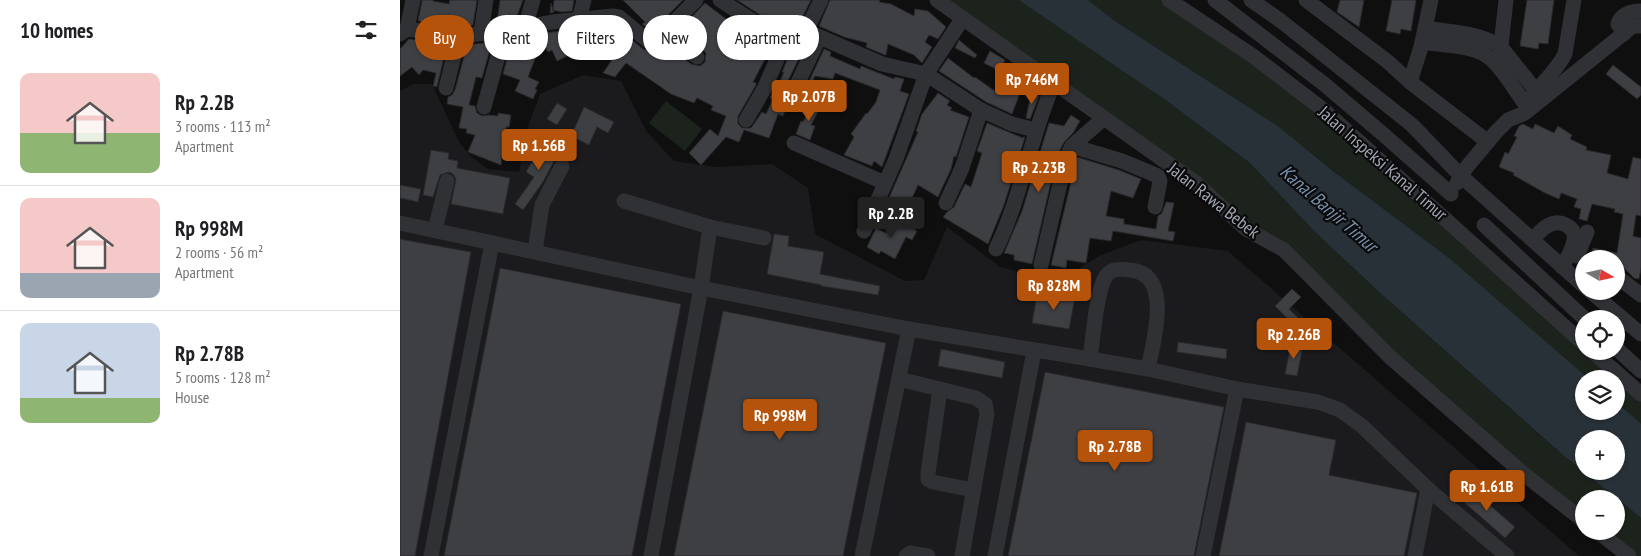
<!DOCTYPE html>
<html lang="en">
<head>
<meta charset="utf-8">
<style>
  body { margin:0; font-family:"PT Sans Narrow",sans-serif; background:#f2f2f2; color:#202124; height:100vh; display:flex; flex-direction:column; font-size:19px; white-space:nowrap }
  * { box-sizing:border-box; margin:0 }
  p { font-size:16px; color:#757577 }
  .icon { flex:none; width:28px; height:28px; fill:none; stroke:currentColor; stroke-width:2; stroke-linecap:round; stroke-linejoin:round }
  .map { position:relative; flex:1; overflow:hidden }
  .drawer { display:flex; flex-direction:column; background:#fff; width:400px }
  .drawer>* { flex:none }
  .banner { position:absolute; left:15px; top:15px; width:475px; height:45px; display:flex; gap:10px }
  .needle { width:32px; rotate:99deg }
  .controls { position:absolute; left:1175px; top:250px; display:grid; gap:10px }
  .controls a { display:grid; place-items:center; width:50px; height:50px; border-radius:50%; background:#fff; box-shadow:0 1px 4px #0004; font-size:25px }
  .price { position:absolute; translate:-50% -42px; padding:0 11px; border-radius:5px; background:#b45309; color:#fff; font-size:16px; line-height:32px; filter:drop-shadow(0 1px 2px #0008) }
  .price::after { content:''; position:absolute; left:50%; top:30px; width:15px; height:11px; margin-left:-8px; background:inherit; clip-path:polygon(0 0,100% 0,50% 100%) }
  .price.active { background:#222; color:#fff }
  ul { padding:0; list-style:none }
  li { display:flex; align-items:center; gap:15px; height:125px; padding:0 20px }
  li+li { border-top:1px solid #e0e0e0 }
  li span { display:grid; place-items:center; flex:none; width:140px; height:100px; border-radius:10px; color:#555 }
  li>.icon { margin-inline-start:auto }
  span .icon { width:60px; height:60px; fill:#fffc; stroke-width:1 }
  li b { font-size:21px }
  h2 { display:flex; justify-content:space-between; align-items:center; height:60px; padding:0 20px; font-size:21px }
  .tag { padding:0 18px; border-radius:22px; background:#fff; box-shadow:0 1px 4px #0004; font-size:18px; line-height:45px }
  .tag.active { background:#b45309; color:#fff }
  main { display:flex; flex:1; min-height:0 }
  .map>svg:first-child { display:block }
  .built { fill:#1b1b1d }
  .grass { fill:#1c231d }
  .water { fill:#293138; fill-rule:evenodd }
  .building { fill:#3e3f43; stroke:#29292c }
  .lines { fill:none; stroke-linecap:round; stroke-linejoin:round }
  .minor { stroke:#303135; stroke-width:15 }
  .labels { text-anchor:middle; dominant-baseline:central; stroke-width:4.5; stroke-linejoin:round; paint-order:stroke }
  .street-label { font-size:18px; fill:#a1a5b1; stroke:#0a0a0b }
  .water-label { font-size:19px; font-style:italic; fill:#7891ab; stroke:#0a0a0b }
</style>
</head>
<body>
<main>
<section class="drawer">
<h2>10 homes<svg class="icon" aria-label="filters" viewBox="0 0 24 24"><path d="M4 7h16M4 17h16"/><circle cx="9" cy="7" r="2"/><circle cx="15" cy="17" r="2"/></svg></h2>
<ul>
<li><span style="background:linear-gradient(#f6c9c9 60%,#8fb573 0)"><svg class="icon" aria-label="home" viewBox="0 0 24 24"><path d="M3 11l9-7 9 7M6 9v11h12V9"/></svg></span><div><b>Rp 2.2B</b><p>3 rooms · 113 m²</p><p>Apartment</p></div></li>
<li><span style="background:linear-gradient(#f6c9c9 75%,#9aa5b1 0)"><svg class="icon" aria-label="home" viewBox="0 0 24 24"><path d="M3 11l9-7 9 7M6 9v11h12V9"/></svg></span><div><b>Rp 998M</b><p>2 rooms · 56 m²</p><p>Apartment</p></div></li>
<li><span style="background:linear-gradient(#c9d6e8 75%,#8fb573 0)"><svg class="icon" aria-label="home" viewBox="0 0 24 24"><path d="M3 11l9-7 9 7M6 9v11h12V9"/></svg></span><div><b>Rp 2.78B</b><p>5 rooms · 128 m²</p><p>House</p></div></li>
</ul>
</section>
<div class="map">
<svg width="1241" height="556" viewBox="0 0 1241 556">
  <rect width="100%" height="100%" fill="#0f0f10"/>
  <path class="built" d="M183,75L221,81L246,131L274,161L316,167L372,164L408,188L415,234L505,281L524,280L547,227L600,267L656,282L701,255L741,240L828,251L1179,556H0V91L13,84H32L58,140L70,156L88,169L119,172L129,124L140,94Z"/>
  <g class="grass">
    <path d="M537,0H623L768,102L850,163L914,231L979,292L1157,450L1241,518V556H1229L1197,531H1216V499H1184V521L1029,392L884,250Z"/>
    <path d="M688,0H769L853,56L1184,351H1192L1241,394V426L1216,404V379H1187L878,126L715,21Z"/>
    <path d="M266,101L302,129L285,151L249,123Z"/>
  </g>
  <path class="water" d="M619,0H688L715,21L878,126L934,172L1050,259L1189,379H1184V411H1216V402L1241,424V518L1163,455L979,292L914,231L850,163L764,99ZM1184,439H1216V471H1184Z"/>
  <g class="building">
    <path d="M22,0H33V1L49,4L50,0H77L73,25L59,27L18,21Z"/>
    <path d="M100,0H123L116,19L97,22Z"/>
    <path d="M154,0H174L172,11L162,12L153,10L154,12L150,13L151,3L153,10Z"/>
    <path d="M223,0H283L258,25L253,33L242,24L245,22Z"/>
    <path d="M337,0H411L399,24L386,29L377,26Z"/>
    <path d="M430,0H480L479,2L491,4L514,16L515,9L528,11L546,27L538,39L529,35L525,42L532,47L522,63L514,55L488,44L486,55H485L466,47L467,43L444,37L419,26Z"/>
    <path d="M940,0H964L959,27L937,12Z"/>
    <path d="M992,0H1016L1011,31L1001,29L1000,34L986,31Z"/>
    <path d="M1127,0H1154L1148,44L1139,43L1138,49L1120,46Z"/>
    <path d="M305,3L330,22L331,18L373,44L353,82L356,83V85L338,116V124L342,128H351L362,112L366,114L373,99L370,98L374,91H376L384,72H382L393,46L407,42L384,89L385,98L389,101L383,116L378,114L369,138L344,130L339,142L326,137L301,165L289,153L310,129L318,136L326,116L311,110L313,106L297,98L294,103L271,94L226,63L215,77L203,73L223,44L199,32L205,26H215L243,49L251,52L260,59L268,45L291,64L300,66L305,62L306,53L279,30Z"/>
    <path d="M198,27L199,46L185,47L157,61L152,50L148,52L142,41L128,77L139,82L135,89L137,90L133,99L115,91L120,80L103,74L112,39L118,38L131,43L133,37L146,41L143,33Z"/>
    <path d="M9,39L47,44L37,87L33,86L36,73L23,70L19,75L12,67L0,76V49Z"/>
    <path d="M559,40L577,55L575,58L555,48Z"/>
    <path d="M92,42L82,78L76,77L69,105L75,106L77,113L82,116L89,115L98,116V113L111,115L109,127H106L101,165L68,152L75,135L66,133L67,129L59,128L63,107L47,104L48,97L52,95L55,90L67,45Z"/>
    <path d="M424,49L431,52L430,56L460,69L461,66L494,79L495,77L504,79L500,91L509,94L482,167L474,161L472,166L444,155L454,137L451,134L466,113L467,114L476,102L480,90L435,73L433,79L415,76L407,94L404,92Z"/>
    <path d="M590,51L605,60L600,71L584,63Z"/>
    <path d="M548,58L574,78L575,77L599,94L603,81L620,93L612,114L586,102L539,71Z"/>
    <path d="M1213,65L1241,87V95L1237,99L1206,74Z"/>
    <path d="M538,93L550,101L547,105L552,108L550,110L569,117L556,157L554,156L551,169L538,197L518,185L507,209L488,200L518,132L516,131L522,114Z"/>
    <path d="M631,94L639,96L630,119L626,118Z"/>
    <path d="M413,102L421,106L411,125L415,126L410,140L396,134L401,121L403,122Z"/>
    <path d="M157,103L167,109L157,125L147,119Z"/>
    <path d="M184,107L214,122L208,133L197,127L189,145L171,136Z"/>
    <path d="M671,115L680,121L673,133L664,142L657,156L632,264L614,260V255L604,253L622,211L649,123L664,126Z"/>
    <path d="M587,123L623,138V137H625L604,205L588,244L543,217L547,212L554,207L565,184L571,187L582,153L577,151Z"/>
    <path d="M1123,124L1133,129L1135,124L1154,133L1158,126L1172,135L1170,139L1187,147L1186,150L1211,155L1207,173L1228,179L1233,157L1241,159V216L1236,215L1233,236L1241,238V268L1239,279L1234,278L1224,268L1216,267L1217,259H1191L1193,248L1217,253L1223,214L1214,212L1215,209L1192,204L1187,221L1179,219L1181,209L1174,207L1177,199L1161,193L1159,199L1145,193L1113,175L1114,173L1099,167L1105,152L1108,154L1117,137L1114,136L1119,126Z"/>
    <path d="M144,141L166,154L164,157L157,158L154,161L143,182L123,210L115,204L134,177L126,172Z"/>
    <path d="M31,150L49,153L48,159L58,161L57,168L110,178L103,214L51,204L56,179L53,174L49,172L40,175L33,197L23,195Z"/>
    <path d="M677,157L719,170L741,179L733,198L711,191L706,216L724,219V224L756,229L758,216L762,213L766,202L774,203L768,231L775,232L773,241L713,231L711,241L690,238L686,263L667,260L666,268L651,265Z"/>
    <path d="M0,185L21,189L18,202L0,198Z"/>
    <path d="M494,219L517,231L512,240L506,237L495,259L481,251L479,254L467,247L476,228L486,233Z"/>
    <path d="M374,234L389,236L388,246L424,252L420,274L480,286L478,295L421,286V285L367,274Z"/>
    <path d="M0,239L71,252L15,556H0Z"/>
    <path d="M100,268L281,304L232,556H44Z"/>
    <path d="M892,289L901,297L889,309L903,323L897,328L875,306Z"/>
    <path d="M637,295L661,299L662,295L675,298L669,329L632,323Z"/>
    <path d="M323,311L486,343L443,556H274Z"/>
    <path d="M778,342L827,349L826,359L777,352Z"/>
    <path d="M891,343L903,346L897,376L885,374Z"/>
    <path d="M541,349L605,362L602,378L538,366Z"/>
    <path d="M645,372L824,407L794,556H608Z"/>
    <path d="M846,422L936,440L929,475L1017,493L1004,556H819Z"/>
    <path d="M1068,486L1115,527L1105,538L1058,497Z"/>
  </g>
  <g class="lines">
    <g class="minor">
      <path d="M320,0L373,34L386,39L406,31L421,0"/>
      <path d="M537,0L796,183L846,229L884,250L990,357L1125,475L1184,521"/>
      <path d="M769,0L853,56L925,111L1184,344"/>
      <path d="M815,0L924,84L984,135L1051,194"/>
      <path d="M851,0L881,21L1012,125L1061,176L1184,286"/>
      <path d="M906,0L987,61L1010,82L1021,47L1031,0"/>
      <path d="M179,20L184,0"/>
      <path d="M125,27L133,0"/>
      <path d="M1025,28C1049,32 1080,32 1101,47L1136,91"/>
      <path d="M7,29L59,36L105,31L152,22L213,16L219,17L249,42L254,43L258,42L265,31L296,0"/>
      <path d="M265,31L297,57"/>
      <path d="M406,31L482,64L526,74L581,110L612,124L635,130"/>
      <path d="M81,33L86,0"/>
      <path d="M0,34L7,29L13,0"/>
      <path d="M1224,34L1218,24C1221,14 1231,11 1241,11"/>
      <path d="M1022,42C1040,45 1072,45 1087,56C1101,65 1115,91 1126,105"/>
      <path d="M1100,55L1106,0"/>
      <path d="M1010,82L1088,142"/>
      <path d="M46,88L59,36"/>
      <path d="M393,93L419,38"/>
      <path d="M1131,97C1142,83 1157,70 1165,54L1174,0"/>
      <path d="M84,107L105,31"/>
      <path d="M346,120L364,89L386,39"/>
      <path d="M394,143L485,183"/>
      <path d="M672,146L722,161L758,176L760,181L755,207"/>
      <path d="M1057,183L1066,168L1096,132L1108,120L1125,113L1233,26H1241"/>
      <path d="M224,201L310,227L301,288L251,556"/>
      <path d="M546,203L562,168L581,110"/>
      <path d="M0,223L301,288L509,329L690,359L748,369L837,389L918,402L940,410L962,426L1028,489L1107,556"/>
      <path d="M1084,225L1185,319"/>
      <path d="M310,227L364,238"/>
      <path d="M35,230L47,181"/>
      <path d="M464,231L496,159L526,74L563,18"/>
      <path d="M1133,240C1141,229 1153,218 1166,225C1170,227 1173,230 1174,234C1176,245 1167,258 1162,267"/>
      <path d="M596,249C622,196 630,137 654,83"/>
      <path d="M135,251L142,205L162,166"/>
      <path d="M1177,256L1187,232"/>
      <path d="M641,265L666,158L672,146L704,118"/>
      <path d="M1216,276L1241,295"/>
      <path d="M1190,291L1241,334"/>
      <path d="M1216,348L1241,371"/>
      <path d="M1192,351L1241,394"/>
      <path d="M690,359C693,339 696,291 706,276C711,268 721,269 730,270C774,274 753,342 748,369"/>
      <path d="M499,379L576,398L585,404L587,414L562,556"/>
      <path d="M540,389L528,473V479L533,482L573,490"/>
      <path d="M1197,531L1229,556"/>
      <path d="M31,556L92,243"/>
      <path d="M462,556L509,329"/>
      <path d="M506,556L510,553L528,556"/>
      <path d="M595,556L634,351"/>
      <path d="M803,556L837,389"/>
      <path d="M1015,556L1028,489"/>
    </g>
  </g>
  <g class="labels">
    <g class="street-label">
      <text transform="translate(983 163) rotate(41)">Jalan Inspeksi Kanal Timur</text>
      <text transform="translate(814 200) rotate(38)">Jalan Rawa Bebek</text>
    </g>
    <g class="water-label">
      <text transform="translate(929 208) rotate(41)">Kanal Banjir Timur</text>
    </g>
  </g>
</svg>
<div class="controls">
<a><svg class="needle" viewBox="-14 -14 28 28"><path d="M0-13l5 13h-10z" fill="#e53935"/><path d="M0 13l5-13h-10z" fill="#757577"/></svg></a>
<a><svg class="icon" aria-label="locate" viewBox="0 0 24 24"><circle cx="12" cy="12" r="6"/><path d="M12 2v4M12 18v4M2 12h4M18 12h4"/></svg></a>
<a><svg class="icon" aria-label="layers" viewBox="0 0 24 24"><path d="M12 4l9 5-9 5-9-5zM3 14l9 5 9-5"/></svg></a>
<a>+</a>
<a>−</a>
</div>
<b class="price" style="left:632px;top:105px">Rp 746M</b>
<b class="price" style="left:409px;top:122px">Rp 2.07B</b>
<b class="price" style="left:139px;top:171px">Rp 1.56B</b>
<b class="price" style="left:639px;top:193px">Rp 2.23B</b>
<b class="price active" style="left:491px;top:239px">Rp 2.2B</b>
<b class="price" style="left:654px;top:311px">Rp 828M</b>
<b class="price" style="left:894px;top:360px">Rp 2.26B</b>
<b class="price" style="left:380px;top:441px">Rp 998M</b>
<b class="price" style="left:715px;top:472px">Rp 2.78B</b>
<b class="price" style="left:1087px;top:512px">Rp 1.61B</b>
<div class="banner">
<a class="tag active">Buy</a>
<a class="tag">Rent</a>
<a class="tag">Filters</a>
<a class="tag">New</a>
<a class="tag">Apartment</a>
</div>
</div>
</main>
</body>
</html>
